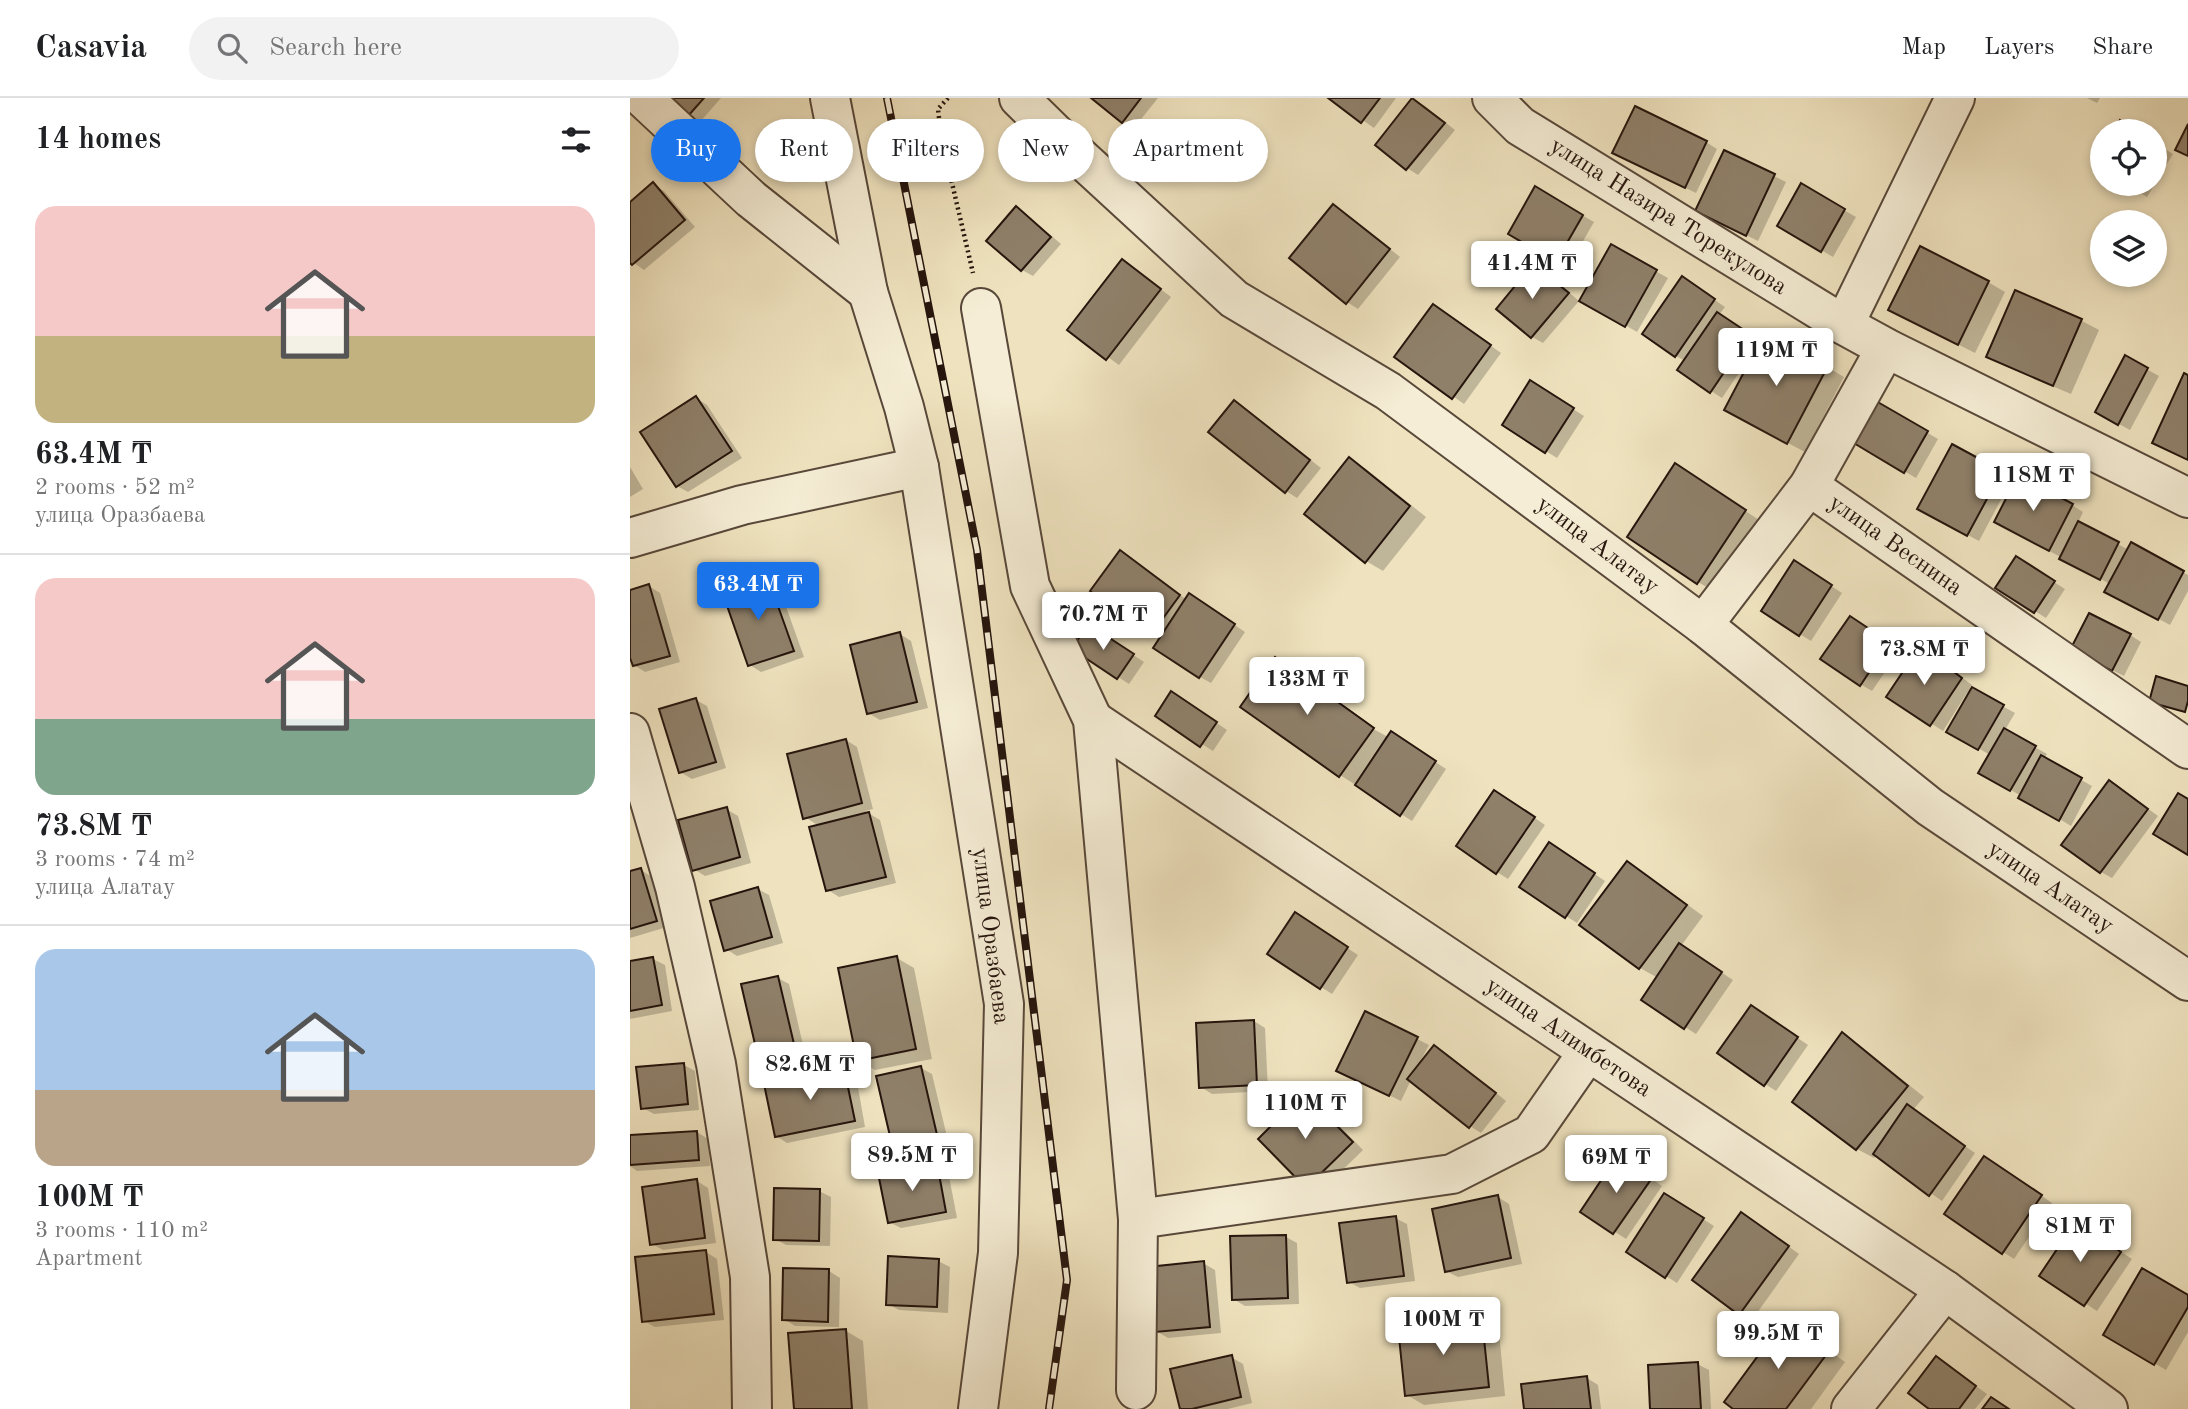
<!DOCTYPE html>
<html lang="en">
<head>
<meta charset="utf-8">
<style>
  body { margin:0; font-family:"Old Standard TT",serif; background:#f2f2f2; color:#202124; height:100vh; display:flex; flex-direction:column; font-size:26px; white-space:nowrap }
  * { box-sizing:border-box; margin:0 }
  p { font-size:23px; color:#757577 }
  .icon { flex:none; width:38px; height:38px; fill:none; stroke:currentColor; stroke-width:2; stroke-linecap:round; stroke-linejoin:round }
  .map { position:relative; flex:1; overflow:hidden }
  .details { display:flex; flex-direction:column; background:#fff; width:630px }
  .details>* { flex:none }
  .banner { position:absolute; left:21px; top:21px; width:665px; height:63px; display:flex; gap:14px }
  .fabs { position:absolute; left:1460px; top:21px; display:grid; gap:14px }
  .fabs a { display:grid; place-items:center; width:77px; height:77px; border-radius:50%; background:#fff; box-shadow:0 4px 10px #0003; font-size:35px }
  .price { position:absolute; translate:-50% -60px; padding:0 16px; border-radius:7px; background:#fff; color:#222; font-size:23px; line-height:46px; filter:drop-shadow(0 2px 4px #0008) }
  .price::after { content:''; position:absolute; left:50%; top:42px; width:21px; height:16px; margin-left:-10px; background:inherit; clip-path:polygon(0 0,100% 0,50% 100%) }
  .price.active { background:#1a73e8; color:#fff }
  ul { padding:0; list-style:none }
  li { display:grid; align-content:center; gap:14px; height:371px; padding:0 35px }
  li+li { border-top:2px solid #e0e0e0 }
  li span { display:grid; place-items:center; height:217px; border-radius:21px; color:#555 }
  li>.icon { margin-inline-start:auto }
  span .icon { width:126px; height:126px; fill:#fffc; stroke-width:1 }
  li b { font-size:30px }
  h2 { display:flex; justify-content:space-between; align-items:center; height:84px; padding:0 35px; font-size:30px }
  .tag { padding:0 24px; border-radius:32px; background:#fff; box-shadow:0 4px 10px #0003; font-size:24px; line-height:63px }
  .tag.active { background:#1a73e8; color:#fff }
  header { display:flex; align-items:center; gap:42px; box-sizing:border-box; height:98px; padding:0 35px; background:#fff; border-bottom:2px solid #e0e0e0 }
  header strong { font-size:33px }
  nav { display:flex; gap:38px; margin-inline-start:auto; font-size:24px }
  .search { width:490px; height:63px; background:#f2f2f2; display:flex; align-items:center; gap:18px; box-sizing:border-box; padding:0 24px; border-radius:38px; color:#757577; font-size:26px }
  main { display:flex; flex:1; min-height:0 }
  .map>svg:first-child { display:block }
  .shadow { fill:#0003 }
  .building { fill:#8f806a; stroke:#26150d; stroke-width:2 }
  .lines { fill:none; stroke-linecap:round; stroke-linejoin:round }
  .minor-casing { stroke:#58483a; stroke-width:42 }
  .path { stroke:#26150d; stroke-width:4.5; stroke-dasharray:2 3.5; stroke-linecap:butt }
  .minor { stroke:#f5edd5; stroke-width:38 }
  .rail-casing { stroke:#26150d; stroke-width:8 }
  .rail { stroke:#f5edd5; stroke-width:5; stroke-dasharray:16; stroke-linecap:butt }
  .labels { text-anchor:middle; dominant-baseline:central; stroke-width:5; stroke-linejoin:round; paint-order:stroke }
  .street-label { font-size:24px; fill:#26150d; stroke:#f5edd5 }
</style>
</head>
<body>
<header>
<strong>Casavia</strong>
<div class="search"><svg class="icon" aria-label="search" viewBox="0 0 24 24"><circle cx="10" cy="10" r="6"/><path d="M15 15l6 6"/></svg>Search here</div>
<nav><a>Map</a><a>Layers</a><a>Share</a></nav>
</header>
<main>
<section class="details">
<h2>14 homes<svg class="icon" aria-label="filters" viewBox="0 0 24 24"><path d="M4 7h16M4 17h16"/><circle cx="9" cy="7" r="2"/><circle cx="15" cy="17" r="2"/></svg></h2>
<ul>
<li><span style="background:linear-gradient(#f6c9c9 60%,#c2b280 0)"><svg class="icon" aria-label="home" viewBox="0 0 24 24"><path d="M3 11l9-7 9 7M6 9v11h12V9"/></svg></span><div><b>63.4M ₸</b><p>2 rooms · 52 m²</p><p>улица Оразбаева</p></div></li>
<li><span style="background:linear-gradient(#f6c9c9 65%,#7fa58c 0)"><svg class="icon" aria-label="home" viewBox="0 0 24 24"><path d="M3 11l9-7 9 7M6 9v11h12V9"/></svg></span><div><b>73.8M ₸</b><p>3 rooms · 74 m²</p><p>улица Алатау</p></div></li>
<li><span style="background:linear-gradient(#a9c7e8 65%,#b9a48a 0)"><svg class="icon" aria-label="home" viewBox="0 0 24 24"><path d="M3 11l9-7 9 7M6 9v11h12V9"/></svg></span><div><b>100M ₸</b><p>3 rooms · 110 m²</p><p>Apartment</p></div></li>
</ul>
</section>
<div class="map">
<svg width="1558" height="1311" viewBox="0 0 1558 1311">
  <rect width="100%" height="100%" fill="#efe3bf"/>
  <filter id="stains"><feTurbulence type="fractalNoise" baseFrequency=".00286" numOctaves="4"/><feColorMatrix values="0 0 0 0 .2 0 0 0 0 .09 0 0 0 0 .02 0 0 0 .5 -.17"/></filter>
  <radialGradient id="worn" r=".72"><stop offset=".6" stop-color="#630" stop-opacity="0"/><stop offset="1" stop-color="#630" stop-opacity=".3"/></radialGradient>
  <g class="shadow">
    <path d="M40,0H91L70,24L59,17Z"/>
    <path d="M464,0H528L504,30Z"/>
    <path d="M701,0H766L744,30Z"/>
    <path d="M1457,0H1470L1467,5Z"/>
    <path d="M783,1L795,8L825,32L788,77L777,70Z"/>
    <path d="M1076,44L1087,51L1066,95L996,61Z"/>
    <path d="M1524,44L1543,56L1517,99L1496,86H1524Z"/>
    <path d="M1095,54L1156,84L1128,143L1079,119Z"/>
    <path d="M23,87L34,93L65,129L14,172L0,162V106Z"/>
    <path d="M1172,88L1226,119L1203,159L1150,128Z"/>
    <path d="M906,91L964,124L938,169L880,135Z"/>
    <path d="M704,108L715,115L770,159L728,211L717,204Z"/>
    <path d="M386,111L397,117L431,146L403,178L392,172L358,143Z"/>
    <path d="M982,149L1038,180L1007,234L952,202Z"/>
    <path d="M904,168L915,174L949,203L913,245L902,239L868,211Z"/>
    <path d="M503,170L541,199L489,267L440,232Z"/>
    <path d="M1358,184L1375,194L1345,255L1278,221Z"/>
    <path d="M1063,187L1095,209L1089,217L1131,245L1197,269L1214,279L1175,354L1113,321L1125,256L1123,254L1092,300L1081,293L1055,263L1046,258Z"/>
    <path d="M1386,194L1452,223L1469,232L1441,296L1375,268L1358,259Z"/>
    <path d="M815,215L871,255L834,306L767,259Z"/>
    <path d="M1496,260L1529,278L1500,332L1478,320Z"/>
    <path d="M912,291L954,318L927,360L874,327Z"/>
    <path d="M66,300L77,307L112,360L58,394L47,388Z"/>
    <path d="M604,304L616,311L691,370L667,400L656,393Z"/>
    <path d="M1246,305L1308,341L1286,380L1224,343Z"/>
    <path d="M1323,348L1382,381L1349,443L1289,411Z"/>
    <path d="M719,361L736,371L796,419L753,473L736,463Z"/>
    <path d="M0,369L13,391L0,399Z"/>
    <path d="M1063,378L1132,424L1085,494L1068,484Z"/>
    <path d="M1442,407L1453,414L1448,425L1499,452L1501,447L1558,477V493L1540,527L1488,499L1480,486L1377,430Z"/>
    <path d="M491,454L557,502L571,504L615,534L581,585L570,579L530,542L521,537Z"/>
    <path d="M1397,467L1435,491L1416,520L1368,490Z"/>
    <path d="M1175,471L1212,495L1181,543L1133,513Z"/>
    <path d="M138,482L149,489L174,559L131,574L120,567Z"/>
    <path d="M19,488L30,495L50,564L15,574L4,567L0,554V494Z"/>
    <path d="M1232,526L1270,552L1242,593L1230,586Z"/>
    <path d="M470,535L514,564L499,586L444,550Z"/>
    <path d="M270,536L281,543L298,610L250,622L238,615Z"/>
    <path d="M1500,537L1511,544L1494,578L1453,558Z"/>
    <path d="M1302,557L1342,587L1340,590L1385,615L1375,632L1417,656L1414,661L1462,688L1441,728L1351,674L1360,657L1319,633L1339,597L1337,595L1313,633L1258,598Z"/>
    <path d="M645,561L663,571L737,624L736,627L760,640L772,642L816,671L782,723L710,677L612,609Z"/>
    <path d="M66,602L77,608L96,670L62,681L50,674Z"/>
    <path d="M553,602L597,632L583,653L527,618Z"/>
    <path d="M216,642L227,649L243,711L235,713L250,722L266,785L209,799L198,792L189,728L175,719Z"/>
    <path d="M1491,691L1528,718L1482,780L1471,774Z"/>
    <path d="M876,700L915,727L878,781L867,774Z"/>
    <path d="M96,711L108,718L121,765L75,778L64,771Z"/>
    <path d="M931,753L975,783L947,825L936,818Z"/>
    <path d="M997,765L1014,775L1073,818L1051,848L1103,882L1066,936L1055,929L1028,880L1010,870Z"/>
    <path d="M11,772L22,779L37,829L0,840V775Z"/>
    <path d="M128,791L139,797L153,845L107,858L96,851Z"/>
    <path d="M676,823L728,857L702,896L691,889Z"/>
    <path d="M267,860L284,870L302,961L245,972L228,962Z"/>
    <path d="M23,861L35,867L42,913L0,921V865Z"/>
    <path d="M148,880L159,886L178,969L144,977L132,971Z"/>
    <path d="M736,915L799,947L790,964L792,965L804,949L816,955L876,1003L851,1035L840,1028L781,982L771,1003L720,978Z"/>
    <path d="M1133,916L1178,947L1146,993L1135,986Z"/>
    <path d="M624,923L635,930L638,993L582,996L571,989Z"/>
    <path d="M1212,937L1229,947L1294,999L1283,1012L1345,1055L1312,1103L1247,1057L1244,1060L1227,1051L1165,1003Z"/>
    <path d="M54,967L65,973L69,1012L24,1016L13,1010Z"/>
    <path d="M291,970L302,976L319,1047L276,1056L265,1050Z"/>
    <path d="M214,971L226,978L235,1029L157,1045L146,1038Z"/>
    <path d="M675,997L686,1004L733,1052L689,1095Z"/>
    <path d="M67,1034L78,1041L80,1068L7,1073L0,1068V1038Z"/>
    <path d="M306,1066L318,1073L327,1120L271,1130L259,1124Z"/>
    <path d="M1000,1066L1032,1088L996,1141L953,1113Z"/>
    <path d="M1366,1066L1422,1105L1384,1161L1373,1154Z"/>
    <path d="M67,1083L78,1090L86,1145L33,1152L22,1146Z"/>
    <path d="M189,1093L201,1099L200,1148L156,1147L145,1141Z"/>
    <path d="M868,1099L879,1106L892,1166L828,1179L816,1173Z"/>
    <path d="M1046,1104L1084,1128L1047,1185L1036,1178Z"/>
    <path d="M765,1120L777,1126L785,1183L730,1190L719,1184Z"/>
    <path d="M1122,1122L1169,1156L1122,1222L1064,1182Z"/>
    <path d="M1458,1132L1502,1161L1467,1213L1412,1177Z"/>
    <path d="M656,1139L667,1145L669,1206L615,1208L603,1201Z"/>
    <path d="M76,1154L87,1161L94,1222L25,1229L14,1223Z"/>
    <path d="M308,1163L320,1169L318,1215L269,1212L258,1206Z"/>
    <path d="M573,1165L585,1172L591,1235L538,1240L526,1233Z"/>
    <path d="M199,1173L210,1180L209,1229L165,1228L154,1221Z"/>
    <path d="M1558,1199V1234L1536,1272L1476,1237Z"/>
    <path d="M851,1223L869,1233L875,1298L794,1307L777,1297Z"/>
    <path d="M1155,1223L1172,1233L1215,1264L1181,1311H1106Z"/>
    <path d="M216,1233L233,1243L238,1311H166Z"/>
    <path d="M601,1259L613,1266L622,1305L598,1311H551Z"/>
    <path d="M1307,1260L1357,1296L1345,1311H1302Z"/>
    <path d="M1067,1266L1079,1272L1081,1311H1022Z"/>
    <path d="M957,1280L968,1287L971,1311H896Z"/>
  </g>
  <g class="building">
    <path d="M38,0H74L58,18Z"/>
    <path d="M461,0H511L492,25Z"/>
    <path d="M698,0H750L731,25Z"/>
    <path d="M782,0L815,25L776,72L745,47Z"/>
    <path d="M1005,8L1077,43L1055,90L982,55Z"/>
    <path d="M1490,22L1509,33H1484Z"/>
    <path d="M1558,26V58L1545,52Z"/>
    <path d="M1524,43L1533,48L1524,63Z"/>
    <path d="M1094,52L1145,76L1116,138L1065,113Z"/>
    <path d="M1472,53V73L1463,67Z"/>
    <path d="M23,84L55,122L2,167L0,165V104Z"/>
    <path d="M1171,85L1215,111L1191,154L1147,128Z"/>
    <path d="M905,88L953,117L926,164L878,136Z"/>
    <path d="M703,106L760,151L716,206L659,160Z"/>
    <path d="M386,108L421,139L391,173L356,143Z"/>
    <path d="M981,146L1027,172L995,229L949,203Z"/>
    <path d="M1290,148L1359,183L1328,247L1258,212Z"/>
    <path d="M492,161L531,191L476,262L437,232Z"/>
    <path d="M903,166L939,195L901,240L866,211Z"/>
    <path d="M1052,178L1085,201L1045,259L1012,236Z"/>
    <path d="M1385,192L1452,221L1423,288L1356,259Z"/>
    <path d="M803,206L861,247L822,301L764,259Z"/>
    <path d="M1087,214L1120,236L1080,295L1047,272Z"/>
    <path d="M1135,234L1198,268L1157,346L1094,312Z"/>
    <path d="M1495,257L1518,270L1488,327L1465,314Z"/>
    <path d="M1554,275L1558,277V362L1522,345Z"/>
    <path d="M900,282L944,310L915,355L872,327Z"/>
    <path d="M66,298L102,353L46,389L10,334Z"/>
    <path d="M604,302L680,362L655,395L578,334Z"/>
    <path d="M1246,303L1298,333L1274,375L1222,344Z"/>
    <path d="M1322,346L1372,373L1337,438L1287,411Z"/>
    <path d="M719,359L780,408L735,465L674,416Z"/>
    <path d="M1045,365L1116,412L1067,486L997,439Z"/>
    <path d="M1388,377L1443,406L1419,453L1364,424Z"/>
    <path d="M1448,423L1489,444L1470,482L1429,461Z"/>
    <path d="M1501,444L1554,473L1528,522L1474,494Z"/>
    <path d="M490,452L550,497L520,538L460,493Z"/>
    <path d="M1386,458L1425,483L1404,515L1365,490Z"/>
    <path d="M1164,462L1202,487L1169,538L1131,513Z"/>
    <path d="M138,480L164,553L118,568L93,496Z"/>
    <path d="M19,486L40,558L3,568L0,560V492Z"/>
    <path d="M559,495L605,526L569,580L523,550Z"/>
    <path d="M1459,515L1501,536L1482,573L1440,552Z"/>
    <path d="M1220,518L1259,544L1230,588L1190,561Z"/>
    <path d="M458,526L504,556L487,581L442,551Z"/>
    <path d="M270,534L287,604L237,616L220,547Z"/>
    <path d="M1290,548L1332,580L1300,628L1256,599Z"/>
    <path d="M645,559L744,630L709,679L610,609Z"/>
    <path d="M1526,578L1558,588V603L1555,614L1519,604Z"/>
    <path d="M1342,589L1374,607L1348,652L1316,634Z"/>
    <path d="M541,593L587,624L570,649L525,618Z"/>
    <path d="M66,600L86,664L49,675L29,611Z"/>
    <path d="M1374,630L1406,648L1380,693L1348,675Z"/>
    <path d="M761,633L806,663L770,718L725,687Z"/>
    <path d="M216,641L232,705L173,721L157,656Z"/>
    <path d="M1411,657L1452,680L1429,723L1388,700Z"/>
    <path d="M1479,682L1518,711L1470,775L1431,747Z"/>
    <path d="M864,692L905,719L866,776L826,748Z"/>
    <path d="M1548,695L1558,701V757L1523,736Z"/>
    <path d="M97,709L110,759L62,773L48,722Z"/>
    <path d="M239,714L256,779L196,793L179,729Z"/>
    <path d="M919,744L965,775L935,820L889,789Z"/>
    <path d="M997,763L1057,807L1009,871L949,827Z"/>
    <path d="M11,770L27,823L0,831V773Z"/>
    <path d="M128,789L142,839L94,853L80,803Z"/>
    <path d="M665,814L718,849L690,891L637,856Z"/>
    <path d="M1049,845L1092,874L1054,931L1011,902Z"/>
    <path d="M267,858L286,951L227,963L208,870Z"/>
    <path d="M23,859L32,907L0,913V863Z"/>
    <path d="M148,878L168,963L131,972L111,886Z"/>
    <path d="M1121,907L1168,939L1134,988L1087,955Z"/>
    <path d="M735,913L788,939L759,998L706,973Z"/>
    <path d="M624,922L627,987L569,990L566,925Z"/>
    <path d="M1212,934L1278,988L1226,1052L1162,1004Z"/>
    <path d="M804,947L866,995L839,1030L777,981Z"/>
    <path d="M54,965L58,1006L11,1011L6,969Z"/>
    <path d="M291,968L308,1041L263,1051L246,978Z"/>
    <path d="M214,970L225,1023L145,1039L134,986Z"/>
    <path d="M674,995L723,1044L676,1090L628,1041Z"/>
    <path d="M1277,1006L1335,1048L1299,1098L1243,1056Z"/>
    <path d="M67,1033L69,1062L0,1067V1037Z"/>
    <path d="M988,1057L1022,1080L983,1136L950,1114Z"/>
    <path d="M1354,1058L1412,1097L1372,1156L1314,1116Z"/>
    <path d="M307,1065L316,1114L258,1125L248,1075Z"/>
    <path d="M67,1081L75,1140L20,1147L12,1089Z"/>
    <path d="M144,1090L190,1091L189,1143L143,1142Z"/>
    <path d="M1034,1095L1074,1120L1035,1180L996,1154Z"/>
    <path d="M868,1097L881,1160L815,1174L802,1111Z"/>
    <path d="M1111,1114L1159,1148L1109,1217L1062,1182Z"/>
    <path d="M766,1118L774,1178L717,1185L709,1125Z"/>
    <path d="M1446,1123L1491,1154L1454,1208L1409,1178Z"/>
    <path d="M656,1137L658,1200L602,1202L600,1138Z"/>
    <path d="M76,1152L84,1216L12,1224L5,1159Z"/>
    <path d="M258,1158L309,1161L307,1209L256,1207Z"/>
    <path d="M574,1163L580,1229L525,1234L518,1169Z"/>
    <path d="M153,1170L199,1171L198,1224L152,1222Z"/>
    <path d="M1512,1170L1558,1197V1209L1524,1267L1473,1237Z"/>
    <path d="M852,1221L859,1289L775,1298L768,1229Z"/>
    <path d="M1155,1221L1199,1253L1156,1311H1103L1094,1304Z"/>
    <path d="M216,1231L222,1311H164L158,1235Z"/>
    <path d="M602,1257L611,1299L562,1311H550L540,1271Z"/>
    <path d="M1306,1258L1346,1288L1329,1311H1299L1278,1295Z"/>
    <path d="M1068,1264L1071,1311H1020L1018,1267Z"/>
    <path d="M957,1278L961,1311H894L891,1286Z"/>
    <path d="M1361,1299L1379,1311H1352Z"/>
  </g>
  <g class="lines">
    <g class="minor-casing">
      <g id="minor">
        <path d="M13,0L121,101L238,194"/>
        <path d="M389,0L441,51L604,201L758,293L1073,527L1300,709L1558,883"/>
        <path d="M862,0L890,28L1214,227L1256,250L1558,400"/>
        <path d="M351,210L400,488L463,622L508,1121L506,1292"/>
        <path d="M1214,227L1325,0"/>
        <path d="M289,369L374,906L368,1155L348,1311"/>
        <path d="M1179,388L1558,651"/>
        <path d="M0,440L112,407L289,369L274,309L238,194L200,0"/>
        <path d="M1073,527L1179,388L1256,250"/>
        <path d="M463,622L1315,1192L1478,1311"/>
        <path d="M0,635L45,789L86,966L120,1179L122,1311"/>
        <path d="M508,1121L822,1076L901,1036L958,954"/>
        <path d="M1221,1311L1315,1192"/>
      </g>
    </g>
    <path class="path" d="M318,0L308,11L311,38L343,175"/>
    <use href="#minor" class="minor"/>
    <g class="rail-casing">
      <path id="rail" d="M257,0L347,452L437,1182L419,1311"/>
    </g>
    <use href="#rail" class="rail"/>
  </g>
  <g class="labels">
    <g class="street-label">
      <text transform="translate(1038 119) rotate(32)">улица Назира Торекулова</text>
      <text transform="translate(967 448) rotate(37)">улица Алатау</text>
      <text transform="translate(1265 448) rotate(35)">улица Веснина</text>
      <text transform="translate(1420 790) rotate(34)">улица Алатау</text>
      <text transform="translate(360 838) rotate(83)">улица Оразбаева</text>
      <text transform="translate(938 940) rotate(34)">улица Алимбетова</text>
    </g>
  </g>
  <rect width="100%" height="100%" filter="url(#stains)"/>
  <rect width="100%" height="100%" fill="url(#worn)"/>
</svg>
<div class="fabs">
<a><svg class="icon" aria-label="locate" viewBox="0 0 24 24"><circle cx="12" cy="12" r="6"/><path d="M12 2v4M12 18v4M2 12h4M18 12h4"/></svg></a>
<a><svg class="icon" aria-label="layers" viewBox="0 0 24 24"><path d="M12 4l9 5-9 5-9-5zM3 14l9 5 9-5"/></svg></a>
</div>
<b class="price" style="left:902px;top:203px">41.4M ₸</b>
<b class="price" style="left:1146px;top:290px">119M ₸</b>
<b class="price" style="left:1403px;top:415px">118M ₸</b>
<b class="price active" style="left:128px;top:524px">63.4M ₸</b>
<b class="price" style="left:473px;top:554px">70.7M ₸</b>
<b class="price" style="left:1294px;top:589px">73.8M ₸</b>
<b class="price" style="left:677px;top:619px">133M ₸</b>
<b class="price" style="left:180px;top:1004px">82.6M ₸</b>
<b class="price" style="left:675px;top:1043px">110M ₸</b>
<b class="price" style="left:282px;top:1095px">89.5M ₸</b>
<b class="price" style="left:986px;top:1097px">69M ₸</b>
<b class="price" style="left:1450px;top:1166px">81M ₸</b>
<b class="price" style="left:813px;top:1259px">100M ₸</b>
<b class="price" style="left:1148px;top:1273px">99.5M ₸</b>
<div class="banner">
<a class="tag active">Buy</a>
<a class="tag">Rent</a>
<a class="tag">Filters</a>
<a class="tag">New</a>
<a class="tag">Apartment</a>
</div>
</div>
</main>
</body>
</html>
